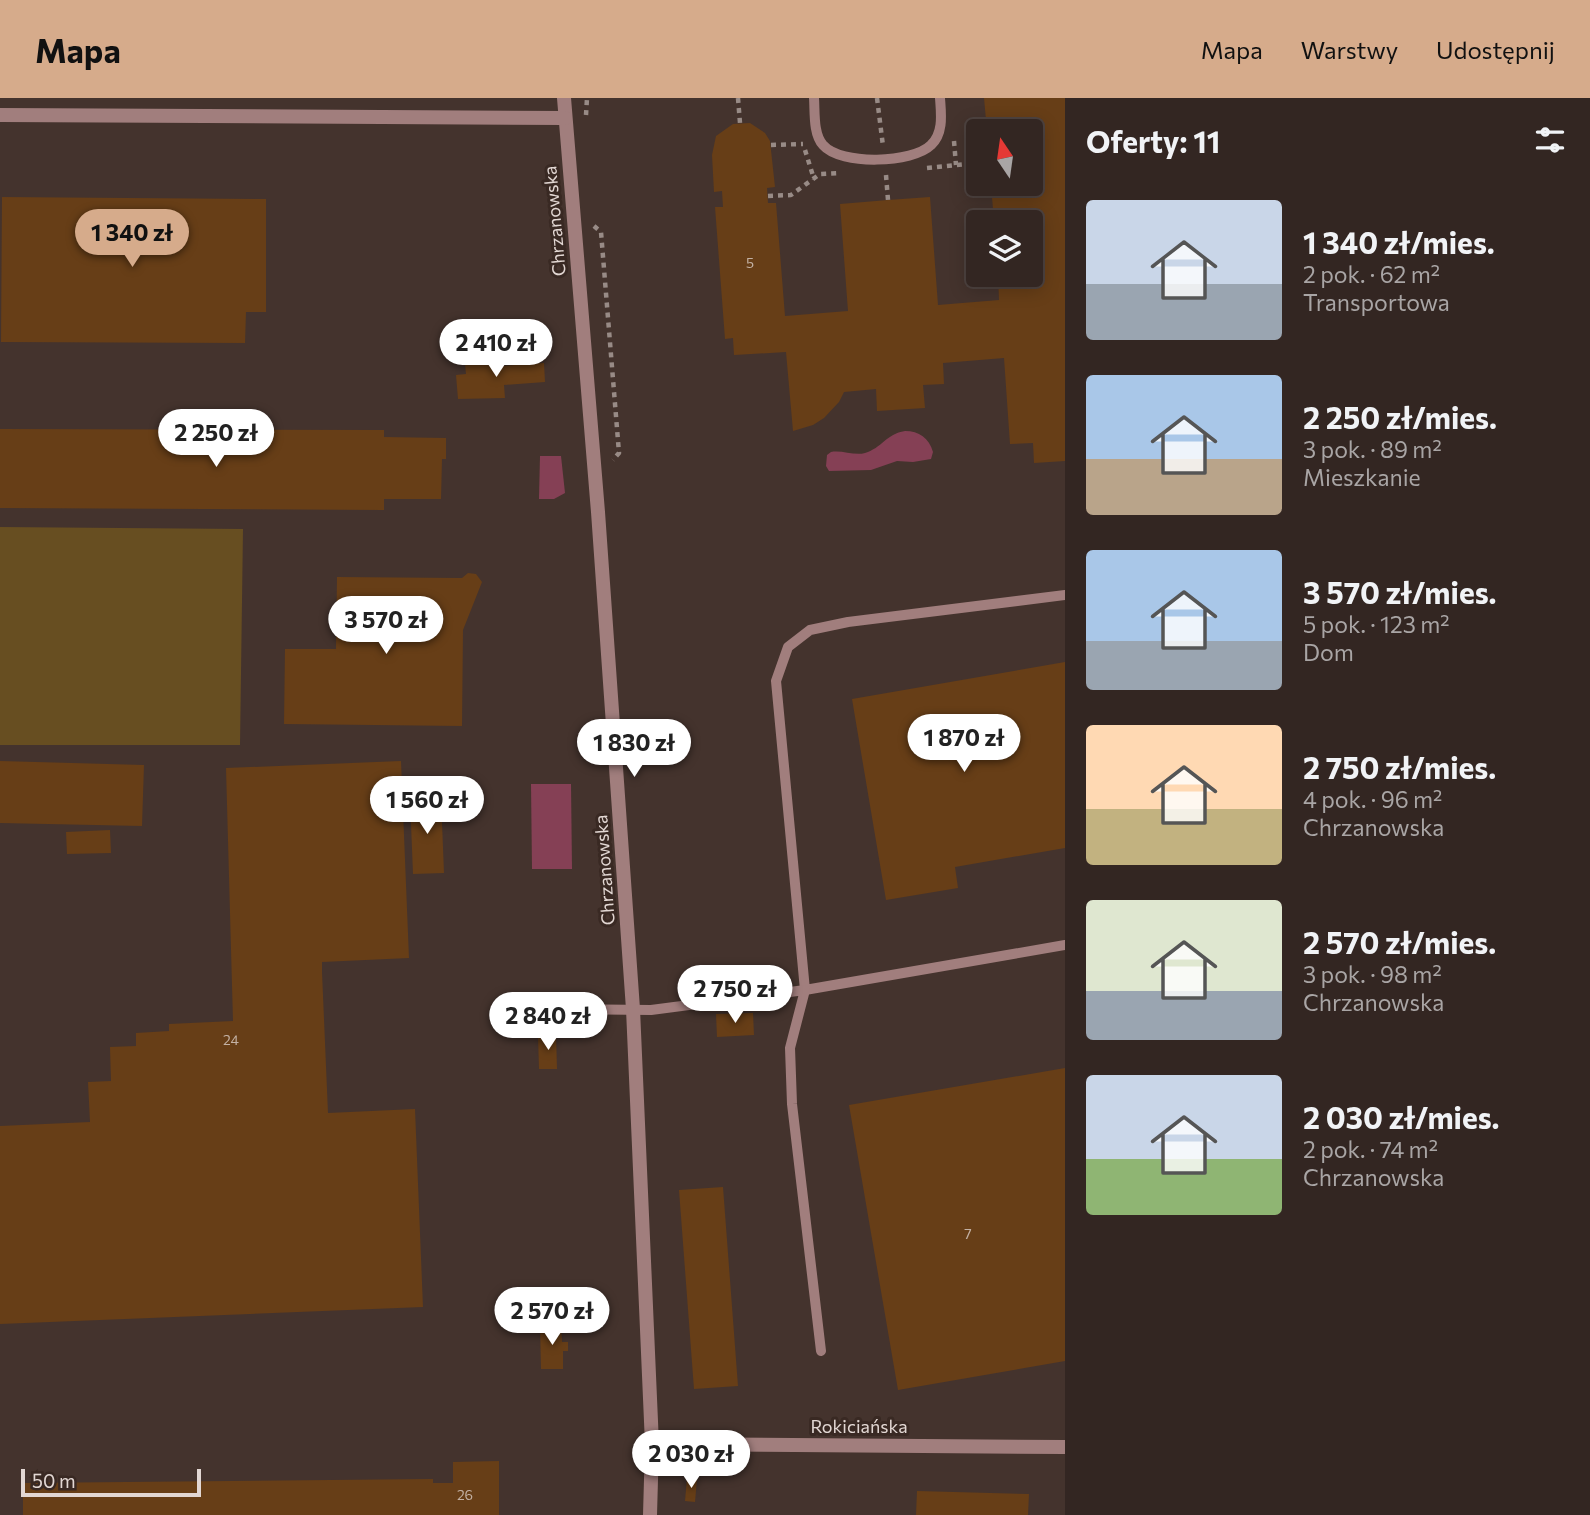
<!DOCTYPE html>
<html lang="pl">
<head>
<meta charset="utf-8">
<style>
  body { margin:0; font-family:Commissioner,sans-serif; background:#3e322f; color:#f1f3f6; height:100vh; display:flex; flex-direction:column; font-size:26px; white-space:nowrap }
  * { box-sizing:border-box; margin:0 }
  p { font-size:23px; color:#a9a5a5 }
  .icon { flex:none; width:38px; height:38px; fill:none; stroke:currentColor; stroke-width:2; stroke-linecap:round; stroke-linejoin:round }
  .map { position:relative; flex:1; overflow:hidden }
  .details { display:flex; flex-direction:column; background:#332622; width:525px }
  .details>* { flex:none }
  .needle { width:46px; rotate:347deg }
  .fabs { position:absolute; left:966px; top:21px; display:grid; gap:14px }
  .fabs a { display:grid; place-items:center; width:77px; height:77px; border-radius:7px; background:#332622; box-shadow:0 4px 18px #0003,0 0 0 2px #4e4340; font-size:35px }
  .scale { position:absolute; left:21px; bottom:18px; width:180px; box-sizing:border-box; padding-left:7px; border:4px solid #e2d7d3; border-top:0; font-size:19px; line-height:24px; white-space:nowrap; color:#e2d7d3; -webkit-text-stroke:5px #392923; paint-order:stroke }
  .price { position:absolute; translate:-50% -60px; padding:0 16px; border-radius:24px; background:#fff; color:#222; font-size:23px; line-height:46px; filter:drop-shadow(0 2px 4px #0008) }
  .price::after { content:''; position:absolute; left:50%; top:42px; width:21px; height:16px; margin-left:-10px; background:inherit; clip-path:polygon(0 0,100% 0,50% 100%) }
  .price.active { background:#d6ab8b; color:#111 }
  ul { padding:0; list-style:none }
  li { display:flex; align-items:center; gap:21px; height:175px; padding:0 21px }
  li span { display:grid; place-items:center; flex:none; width:196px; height:140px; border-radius:7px; color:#555 }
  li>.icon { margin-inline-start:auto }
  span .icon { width:84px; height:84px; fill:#fffc; stroke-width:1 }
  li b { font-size:30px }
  h2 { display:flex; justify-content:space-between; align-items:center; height:84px; padding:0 21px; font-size:30px }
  header { display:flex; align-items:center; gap:42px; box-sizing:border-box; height:98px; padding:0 35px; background:#d6ab8b; color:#111 }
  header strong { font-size:33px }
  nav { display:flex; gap:38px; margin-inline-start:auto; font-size:24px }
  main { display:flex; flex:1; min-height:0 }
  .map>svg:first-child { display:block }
  .green { fill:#674e21 }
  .water { fill:#854055 }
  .building { fill:#673e17 }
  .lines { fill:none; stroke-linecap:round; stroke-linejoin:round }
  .path { stroke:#988b86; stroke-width:4.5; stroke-dasharray:5 5; stroke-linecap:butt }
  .lane { stroke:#a17e7d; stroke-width:10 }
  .street { stroke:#a17e7d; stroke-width:14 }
  .labels { text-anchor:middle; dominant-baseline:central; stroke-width:6; stroke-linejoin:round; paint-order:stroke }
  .number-label { font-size:14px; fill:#c3b1a4 }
  .street-label { font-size:18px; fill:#e2d7d3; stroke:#392923 }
</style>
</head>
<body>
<header>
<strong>Mapa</strong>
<nav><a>Mapa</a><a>Warstwy</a><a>Udostępnij</a></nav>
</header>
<main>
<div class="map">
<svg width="1065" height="1417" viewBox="0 0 1065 1417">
  <rect width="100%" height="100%" fill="#44332d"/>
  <path class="green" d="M0,429L243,431L240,647H0Z"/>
  <g class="water">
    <path d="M905,333C919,333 929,340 933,354L931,361L913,364L897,363L871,372L829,373L826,368L827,357L831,354C842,352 855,358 865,355C882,350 886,336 905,333Z"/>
    <path d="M540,358H561L565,395L554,401H539Z"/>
    <path d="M531,686H571L572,771H532Z"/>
  </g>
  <g class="building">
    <path d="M984,0H1065V363L1034,365L1033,345L1010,346L1004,260L943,265L944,286L923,287L925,310L877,313L876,291L844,294L839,304L824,320L813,327L793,333L786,254L734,257L733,240L725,241L715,109H723L722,93L714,94L712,57L716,38L733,26L750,25L765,35L770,43L775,89L767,90L768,105H776L785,218L848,213L840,106L888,102L930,99L938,207L999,202L998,177H1031V124H994L991,86H1031V33H987Z"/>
    <path d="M2,99L266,101V214H246L245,245L1,244Z"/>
    <path d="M502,263V268L544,265L545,284L504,287L505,300L458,301L456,277L466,276L465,266Z"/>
    <path d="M0,331L384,332V339L446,340V361H442L441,401H384V412L0,410Z"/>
    <path d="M468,475L476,476L482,484L463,532L462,628L284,626L285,551H336L337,479L462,480Z"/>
    <path d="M1065,564V750L955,769L958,790L886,802L852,601Z"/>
    <path d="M0,663L144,667L142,728L0,725Z"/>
    <path d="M401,663L409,860L322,864V874L328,1015L415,1011L423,1209L0,1226V1028L90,1024L88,984L111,983L110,949L136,948V935L169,933V926L233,923L226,670Z"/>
    <path d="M441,699L444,775L413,776L410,701Z"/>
    <path d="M110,732L111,755L67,756L66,734Z"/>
    <path d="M753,915L754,937L717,939L716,916Z"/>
    <path d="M556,936L557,971H539L538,937Z"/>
    <path d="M1065,970V1263L898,1292L849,1007Z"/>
    <path d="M723,1089L738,1288L694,1291L679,1092Z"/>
    <path d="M561,1227L562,1244H568V1253H563V1271H541L540,1228Z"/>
    <path d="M499,1363V1417H23V1385L433,1381V1385H453V1364Z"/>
    <path d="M687,1380L697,1381L695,1404L685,1403Z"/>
    <path d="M917,1393L1029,1396L1028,1417H916Z"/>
  </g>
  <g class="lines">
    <g class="path">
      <path d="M738,0L740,25"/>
      <path d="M877,0L883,48"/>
      <path d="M586,17L587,0"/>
      <path d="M954,43L956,67"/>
      <path d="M771,47L803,46"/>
      <path d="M805,52L814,81"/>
      <path d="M927,70L978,65"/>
      <path d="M886,77L888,102"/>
      <path d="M768,98L791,97L820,76L841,75"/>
      <path d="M594,128L601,134L619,355L613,362"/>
    </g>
    <g class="lane">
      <path d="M814,0C815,14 813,36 823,47C841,68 913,65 931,47C944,35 941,15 940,0"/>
      <path d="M1065,497L848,524L810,532L788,549L776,583L805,892L1065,847"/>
      <path d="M553,911L651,912L805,892L790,950L792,1006L821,1253"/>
    </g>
    <g class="street">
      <path d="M564,0L598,414L633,911L652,1346L650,1417"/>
      <path d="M0,17L565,20"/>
      <path d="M652,1346L1065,1349"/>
    </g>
  </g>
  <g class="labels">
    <g class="number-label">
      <text x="750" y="164">5</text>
      <text x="231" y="941">24</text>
      <text x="968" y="1135">7</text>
      <text x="465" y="1396">26</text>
    </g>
    <g class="street-label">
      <text transform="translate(554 123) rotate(-95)">Chrzanowska</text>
      <text transform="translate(604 772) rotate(-94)">Chrzanowska</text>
      <text x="859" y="1328">Rokiciańska</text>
    </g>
  </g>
</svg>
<div class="fabs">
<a><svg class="needle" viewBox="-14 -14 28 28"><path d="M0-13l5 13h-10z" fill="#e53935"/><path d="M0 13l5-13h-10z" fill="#a9a5a5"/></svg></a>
<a><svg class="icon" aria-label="layers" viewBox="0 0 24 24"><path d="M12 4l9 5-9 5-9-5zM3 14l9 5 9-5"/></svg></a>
</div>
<div class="scale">50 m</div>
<b class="price active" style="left:132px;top:171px">1 340 zł</b>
<b class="price" style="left:496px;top:281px">2 410 zł</b>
<b class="price" style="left:216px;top:371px">2 250 zł</b>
<b class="price" style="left:386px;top:558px">3 570 zł</b>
<b class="price" style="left:964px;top:676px">1 870 zł</b>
<b class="price" style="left:634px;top:681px">1 830 zł</b>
<b class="price" style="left:427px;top:738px">1 560 zł</b>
<b class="price" style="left:735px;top:927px">2 750 zł</b>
<b class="price" style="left:548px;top:954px">2 840 zł</b>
<b class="price" style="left:552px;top:1249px">2 570 zł</b>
<b class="price" style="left:691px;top:1392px">2 030 zł</b>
</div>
<section class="details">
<h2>Oferty: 11<svg class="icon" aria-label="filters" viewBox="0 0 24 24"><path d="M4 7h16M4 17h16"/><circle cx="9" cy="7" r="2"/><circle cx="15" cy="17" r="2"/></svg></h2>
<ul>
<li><span style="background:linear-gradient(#c9d6e8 60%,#9aa5b1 0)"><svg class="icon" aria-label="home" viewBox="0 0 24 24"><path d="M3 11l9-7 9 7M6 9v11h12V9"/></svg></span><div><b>1 340 zł/mies.</b><p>2 pok. · 62 m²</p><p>Transportowa</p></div></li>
<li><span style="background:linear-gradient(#a9c7e8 60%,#b9a48a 0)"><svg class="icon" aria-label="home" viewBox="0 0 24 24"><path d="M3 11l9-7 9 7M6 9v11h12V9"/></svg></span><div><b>2 250 zł/mies.</b><p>3 pok. · 89 m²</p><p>Mieszkanie</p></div></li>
<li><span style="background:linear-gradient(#a9c7e8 65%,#9aa5b1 0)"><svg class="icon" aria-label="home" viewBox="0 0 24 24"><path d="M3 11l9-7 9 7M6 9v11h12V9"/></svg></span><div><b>3 570 zł/mies.</b><p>5 pok. · 123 m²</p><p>Dom</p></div></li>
<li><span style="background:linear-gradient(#ffd9b3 60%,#c2b280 0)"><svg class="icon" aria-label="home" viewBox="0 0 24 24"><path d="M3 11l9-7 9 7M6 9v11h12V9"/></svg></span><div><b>2 750 zł/mies.</b><p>4 pok. · 96 m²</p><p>Chrzanowska</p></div></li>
<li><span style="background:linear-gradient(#dfe7d0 65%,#9aa5b1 0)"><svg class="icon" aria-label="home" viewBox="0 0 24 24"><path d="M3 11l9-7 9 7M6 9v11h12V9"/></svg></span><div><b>2 570 zł/mies.</b><p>3 pok. · 98 m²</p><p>Chrzanowska</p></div></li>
<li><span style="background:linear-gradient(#c9d6e8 60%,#8fb573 0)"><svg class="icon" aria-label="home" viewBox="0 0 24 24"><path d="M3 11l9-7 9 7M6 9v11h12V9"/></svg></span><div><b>2 030 zł/mies.</b><p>2 pok. · 74 m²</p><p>Chrzanowska</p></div></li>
</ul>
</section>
</main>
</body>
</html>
